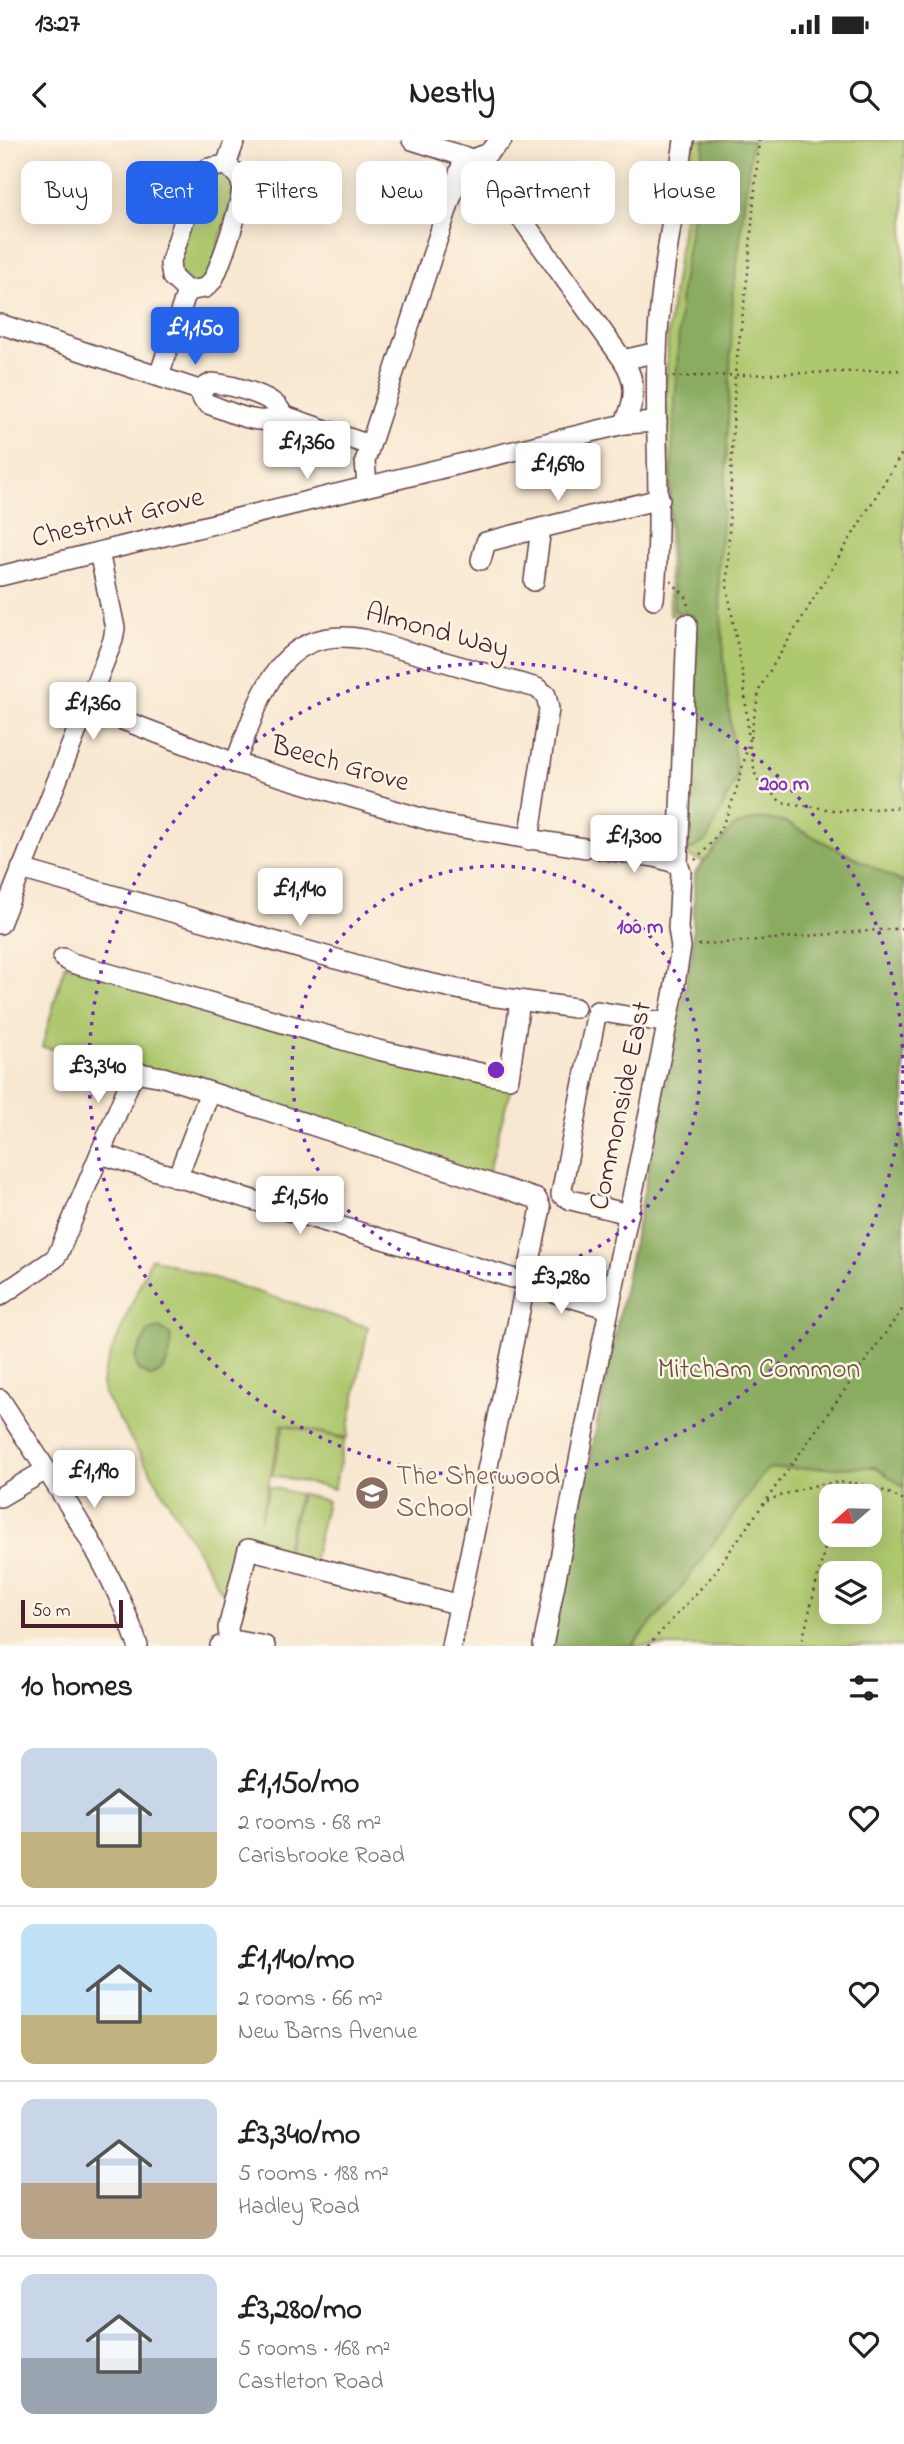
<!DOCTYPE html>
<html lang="en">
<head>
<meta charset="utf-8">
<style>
  body { margin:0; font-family:"Indie Flower",sans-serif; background:#f6f6f6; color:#222; height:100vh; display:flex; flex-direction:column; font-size:26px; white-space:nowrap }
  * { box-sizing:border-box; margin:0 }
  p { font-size:23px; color:#767676 }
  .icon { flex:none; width:38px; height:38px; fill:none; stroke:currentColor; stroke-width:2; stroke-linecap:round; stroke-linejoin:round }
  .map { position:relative; height:1506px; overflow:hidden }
  .details { display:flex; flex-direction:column; background:#fff; flex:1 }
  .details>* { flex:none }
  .banner { position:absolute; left:21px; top:21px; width:863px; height:63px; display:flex; gap:14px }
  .needle { width:46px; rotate:250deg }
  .controls { position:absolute; left:819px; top:1344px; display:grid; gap:14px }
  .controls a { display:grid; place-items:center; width:63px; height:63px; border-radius:14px; background:#fff; box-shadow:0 4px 18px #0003; font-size:35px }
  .scale { position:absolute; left:21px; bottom:18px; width:102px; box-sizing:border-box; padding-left:7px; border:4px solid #4a1f2b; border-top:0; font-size:19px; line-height:24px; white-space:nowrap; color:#4a1f2b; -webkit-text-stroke:5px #fcf5e5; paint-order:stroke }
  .price { position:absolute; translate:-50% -60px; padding:0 16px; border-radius:7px; background:#fff; color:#222; font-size:23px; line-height:46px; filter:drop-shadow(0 2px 4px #0008) }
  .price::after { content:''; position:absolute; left:50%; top:42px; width:21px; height:16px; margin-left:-10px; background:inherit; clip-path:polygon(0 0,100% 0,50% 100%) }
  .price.on { background:#2563eb; color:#fff }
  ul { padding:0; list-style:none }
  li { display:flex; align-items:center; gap:21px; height:175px; padding:0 21px }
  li+li { border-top:2px solid #e0e0e0 }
  li span { display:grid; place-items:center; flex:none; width:196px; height:140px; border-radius:14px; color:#555 }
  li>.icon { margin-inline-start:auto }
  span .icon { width:84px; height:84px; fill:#fffc; stroke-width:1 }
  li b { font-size:30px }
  h2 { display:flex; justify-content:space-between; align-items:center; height:84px; padding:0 21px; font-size:30px }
  .pill { padding:0 24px; border-radius:14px; background:#fff; box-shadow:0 4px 18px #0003; font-size:24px; line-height:63px }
  .pill.on { background:#2563eb; color:#fff }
  .status { display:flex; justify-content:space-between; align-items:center; height:49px; padding:0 35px; background:#fff; direction:ltr }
  .status svg { height:19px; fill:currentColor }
  header { display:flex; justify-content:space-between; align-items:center; height:91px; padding:0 21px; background:#fff; font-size:32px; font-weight:700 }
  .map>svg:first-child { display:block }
  .green { fill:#aec86e; stroke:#7c744c; stroke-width:2; fill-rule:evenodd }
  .forest { fill:#8aac61; stroke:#6a6646; stroke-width:2 }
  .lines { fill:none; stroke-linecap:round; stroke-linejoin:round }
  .minor-casing { stroke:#643d44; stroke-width:22 }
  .path { stroke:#643d44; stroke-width:2.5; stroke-dasharray:2 5; stroke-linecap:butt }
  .minor { stroke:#fff; stroke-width:19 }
  .ring { fill:none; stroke:#7b2cbf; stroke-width:3.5; stroke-dasharray:3.5 7 }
  .labels { text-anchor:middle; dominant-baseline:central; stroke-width:5; stroke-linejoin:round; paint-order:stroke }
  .street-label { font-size:28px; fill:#4a1f2b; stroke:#fcf5e5 }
  .park-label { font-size:28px; fill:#68523f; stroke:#fcf5e5 }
  .education-label { font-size:28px; fill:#785e54; stroke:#fcf5e5; text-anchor:start }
  .centre { fill:#7b2cbf; stroke:#fcf5e5; stroke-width:3.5 }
  .ring-label { font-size:21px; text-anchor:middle; font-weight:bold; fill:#7b2cbf; stroke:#fcf5e5; stroke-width:5; stroke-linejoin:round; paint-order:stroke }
</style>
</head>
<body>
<div class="status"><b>13:27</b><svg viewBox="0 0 49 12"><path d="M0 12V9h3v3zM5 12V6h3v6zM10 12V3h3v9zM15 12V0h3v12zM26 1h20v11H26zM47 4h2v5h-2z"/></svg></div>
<header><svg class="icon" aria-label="back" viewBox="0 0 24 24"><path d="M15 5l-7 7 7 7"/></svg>Nestly<svg class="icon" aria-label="search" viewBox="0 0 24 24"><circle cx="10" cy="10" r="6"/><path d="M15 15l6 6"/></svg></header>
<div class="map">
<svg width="904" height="1506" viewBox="0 0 904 1506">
  <rect width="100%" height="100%" fill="#fcf5e5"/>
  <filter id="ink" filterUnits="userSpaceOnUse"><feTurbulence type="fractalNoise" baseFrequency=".0143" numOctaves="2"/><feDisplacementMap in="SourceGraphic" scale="14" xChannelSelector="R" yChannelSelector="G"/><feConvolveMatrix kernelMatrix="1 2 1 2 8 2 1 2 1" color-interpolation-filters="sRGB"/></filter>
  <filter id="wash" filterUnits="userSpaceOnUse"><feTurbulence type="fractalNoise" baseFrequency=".00686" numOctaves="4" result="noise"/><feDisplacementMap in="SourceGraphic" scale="28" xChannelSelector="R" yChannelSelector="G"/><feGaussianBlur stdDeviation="1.57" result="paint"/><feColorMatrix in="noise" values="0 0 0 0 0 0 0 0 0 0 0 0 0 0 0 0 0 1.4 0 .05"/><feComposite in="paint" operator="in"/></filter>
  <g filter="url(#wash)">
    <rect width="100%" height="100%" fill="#f8e8d1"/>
    <g class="green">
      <path d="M695,0H904V1506H556L693,827L703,721L687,716L691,479L670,475L666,258L668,191ZM831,1356H870V1395H831ZM831,1433H870V1472H831Z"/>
      <path d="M227,34L236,43L210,136L193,145L174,128L205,36Z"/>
      <path d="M65,824L512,943L487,1038L158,932L42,907Z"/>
      <path d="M151,1118L368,1187L347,1298L282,1284L260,1381L270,1347L299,1354L284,1414L254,1406L231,1454L224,1455L104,1254L102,1243L105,1228Z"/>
      <path d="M284,1285L345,1299L334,1349L272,1335Z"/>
      <path d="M301,1354L327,1361L313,1422L286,1414Z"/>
    </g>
    <g class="forest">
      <path d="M705,0H752L733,156L726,330L718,433L726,545L737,637L707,700L689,711L693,476L674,471L670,359L681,150Z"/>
      <path d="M760,678L785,682L904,743V1347L875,1327L767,1329L678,1452L632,1506H552L692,814L695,733L734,686Z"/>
      <path d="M159,1188L170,1194C173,1211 168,1233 151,1237L138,1230L135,1218L148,1191Z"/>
    </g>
  </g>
  <g filter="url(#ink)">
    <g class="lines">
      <g class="minor-casing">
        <g id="minor">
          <path d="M412,0L472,19L487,14L502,0"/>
          <path d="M478,18L623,220L657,212"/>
          <path d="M187,151L172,137L170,124L198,37L208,28L226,25L235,0"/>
          <path d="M0,184L199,250L203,260L208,264C229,271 261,289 282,275L369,305"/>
          <path d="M623,220C637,242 636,260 624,284"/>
          <path d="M159,236L187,151L205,148L213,140C221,123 245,57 241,42C238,34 233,30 226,25"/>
          <path d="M199,250L212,243C230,245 280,256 282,275"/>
          <path d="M367,346L365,321L464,18"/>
          <path d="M481,420L486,402L541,388"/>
          <path d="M0,436L624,284L657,282"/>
          <path d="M534,441L541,388L660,359"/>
          <path d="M654,459C663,377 654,295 657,213C659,144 675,68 684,0"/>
          <path d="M86,566L235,623L445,685L585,708"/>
          <path d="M235,623C260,561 276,483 364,499L537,548L546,555L549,569L529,700"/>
          <path d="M599,709L655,717L678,724"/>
          <path d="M21,729L396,836L490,856L575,868"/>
          <path d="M0,784L113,500L115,488L99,412"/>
          <path d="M63,818L72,823L378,910L490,935L509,938L520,861"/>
          <path d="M100,1014L512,1138"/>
          <path d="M177,1038L210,952L537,1059L541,1068L451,1506"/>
          <path d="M629,1074L571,1060L561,1054L597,871L668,883"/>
          <path d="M525,1144L609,1169"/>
          <path d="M0,1156L54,1119L58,1114L134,932L163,937L210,952"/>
          <path d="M0,1259C50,1337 109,1416 138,1506"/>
          <path d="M0,1357L46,1330"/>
          <path d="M220,1506L239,1501L265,1506"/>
          <path d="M230,1506L228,1488L248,1409L460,1465"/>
          <path d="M543,1506L594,1243L673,856L681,807L678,788L681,732L678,724L687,484"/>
        </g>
      </g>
      <g class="path">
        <path d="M759,0L748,132L735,234L727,446L744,542L749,602L756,638L781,662L840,671L904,667"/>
        <path d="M673,237L904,230"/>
        <path d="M671,441L686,457L689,470"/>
        <path d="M750,598L760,547L904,310"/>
        <path d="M695,720C728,692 738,645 748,605"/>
        <path d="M698,805L904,788"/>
        <path d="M836,1356L837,1342"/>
        <path d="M767,1361C818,1341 854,1332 904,1361"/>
        <path d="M648,1506L712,1436L904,1167"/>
        <path d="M801,1506L831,1383"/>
      </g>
      <use href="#minor" class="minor"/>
    </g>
  </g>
  <g class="ring">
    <circle cx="496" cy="930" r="204"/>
    <circle cx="496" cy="930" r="407"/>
  </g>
  <defs>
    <g id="school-disc" transform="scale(1.75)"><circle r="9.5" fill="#8d6e63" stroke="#fcf5e5"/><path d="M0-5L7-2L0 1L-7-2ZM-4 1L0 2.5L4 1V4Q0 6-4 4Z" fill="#fff"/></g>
  </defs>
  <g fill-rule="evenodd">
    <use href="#school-disc" x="372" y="1353"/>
  </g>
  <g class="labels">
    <g class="street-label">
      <text transform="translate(118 379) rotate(-14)">Chestnut Grove</text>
      <text transform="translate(437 492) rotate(15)">Almond Way</text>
      <text transform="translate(340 625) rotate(16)">Beech Grove</text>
      <text transform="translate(622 966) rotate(-78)">Commonside East</text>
    </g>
    <g class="park-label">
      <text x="759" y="1230">Mitcham Common</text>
    </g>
    <g class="education-label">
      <text x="396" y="1337">The Sherwood<tspan x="396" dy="32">School</tspan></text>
    </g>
  </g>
  <circle cx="496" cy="930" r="10" class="centre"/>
  <g class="ring-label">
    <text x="784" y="650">200 m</text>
    <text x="640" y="793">100 m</text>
  </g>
</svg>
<div class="controls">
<a><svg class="needle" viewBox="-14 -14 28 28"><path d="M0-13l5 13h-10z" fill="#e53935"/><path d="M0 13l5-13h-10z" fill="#767676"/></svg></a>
<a><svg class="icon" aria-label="layers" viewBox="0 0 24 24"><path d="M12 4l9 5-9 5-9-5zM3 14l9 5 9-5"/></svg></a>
</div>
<div class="scale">50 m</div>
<b class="price on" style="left:195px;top:227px">£1,150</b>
<b class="price" style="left:307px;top:341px">£1,360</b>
<b class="price" style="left:558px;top:363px">£1,690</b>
<b class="price" style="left:93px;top:602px">£1,360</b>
<b class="price" style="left:634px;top:735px">£1,300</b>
<b class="price" style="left:300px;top:788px">£1,140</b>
<b class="price" style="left:98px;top:965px">£3,340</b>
<b class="price" style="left:300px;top:1096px">£1,510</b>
<b class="price" style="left:561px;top:1176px">£3,280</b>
<b class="price" style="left:94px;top:1370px">£1,190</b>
<div class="banner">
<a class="pill">Buy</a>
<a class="pill on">Rent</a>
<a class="pill">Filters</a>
<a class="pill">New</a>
<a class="pill">Apartment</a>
<a class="pill">House</a>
</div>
</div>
<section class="details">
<h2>10 homes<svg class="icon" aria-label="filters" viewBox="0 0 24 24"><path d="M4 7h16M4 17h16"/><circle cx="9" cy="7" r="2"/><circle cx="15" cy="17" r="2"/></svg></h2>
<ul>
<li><span style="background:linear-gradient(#c9d6e8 60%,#c2b280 0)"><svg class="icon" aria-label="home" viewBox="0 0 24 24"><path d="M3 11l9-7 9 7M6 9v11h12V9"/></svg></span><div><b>£1,150/mo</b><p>2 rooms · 68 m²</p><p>Carisbrooke Road</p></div><svg class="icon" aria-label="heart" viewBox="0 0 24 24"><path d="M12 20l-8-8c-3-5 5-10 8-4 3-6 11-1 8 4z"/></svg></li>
<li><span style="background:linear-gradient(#bfe0f5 65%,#c2b280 0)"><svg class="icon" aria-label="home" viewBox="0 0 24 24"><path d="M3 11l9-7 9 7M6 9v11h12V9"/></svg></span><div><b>£1,140/mo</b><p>2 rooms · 66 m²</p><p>New Barns Avenue</p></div><svg class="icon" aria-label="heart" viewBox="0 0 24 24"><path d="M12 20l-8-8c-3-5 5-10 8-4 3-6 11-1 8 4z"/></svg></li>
<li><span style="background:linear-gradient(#c9d6e8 60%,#b9a48a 0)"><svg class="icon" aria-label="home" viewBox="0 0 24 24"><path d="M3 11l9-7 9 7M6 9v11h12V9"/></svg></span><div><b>£3,340/mo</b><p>5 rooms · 188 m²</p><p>Hadley Road</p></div><svg class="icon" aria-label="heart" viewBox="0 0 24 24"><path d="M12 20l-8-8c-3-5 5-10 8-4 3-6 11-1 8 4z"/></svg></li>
<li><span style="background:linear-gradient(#c9d6e8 60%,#9aa5b1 0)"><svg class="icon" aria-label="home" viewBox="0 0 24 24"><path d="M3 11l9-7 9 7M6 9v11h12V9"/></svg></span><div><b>£3,280/mo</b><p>5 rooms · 168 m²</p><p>Castleton Road</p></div><svg class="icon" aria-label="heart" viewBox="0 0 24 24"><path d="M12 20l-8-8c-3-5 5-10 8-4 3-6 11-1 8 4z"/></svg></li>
</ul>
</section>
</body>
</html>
